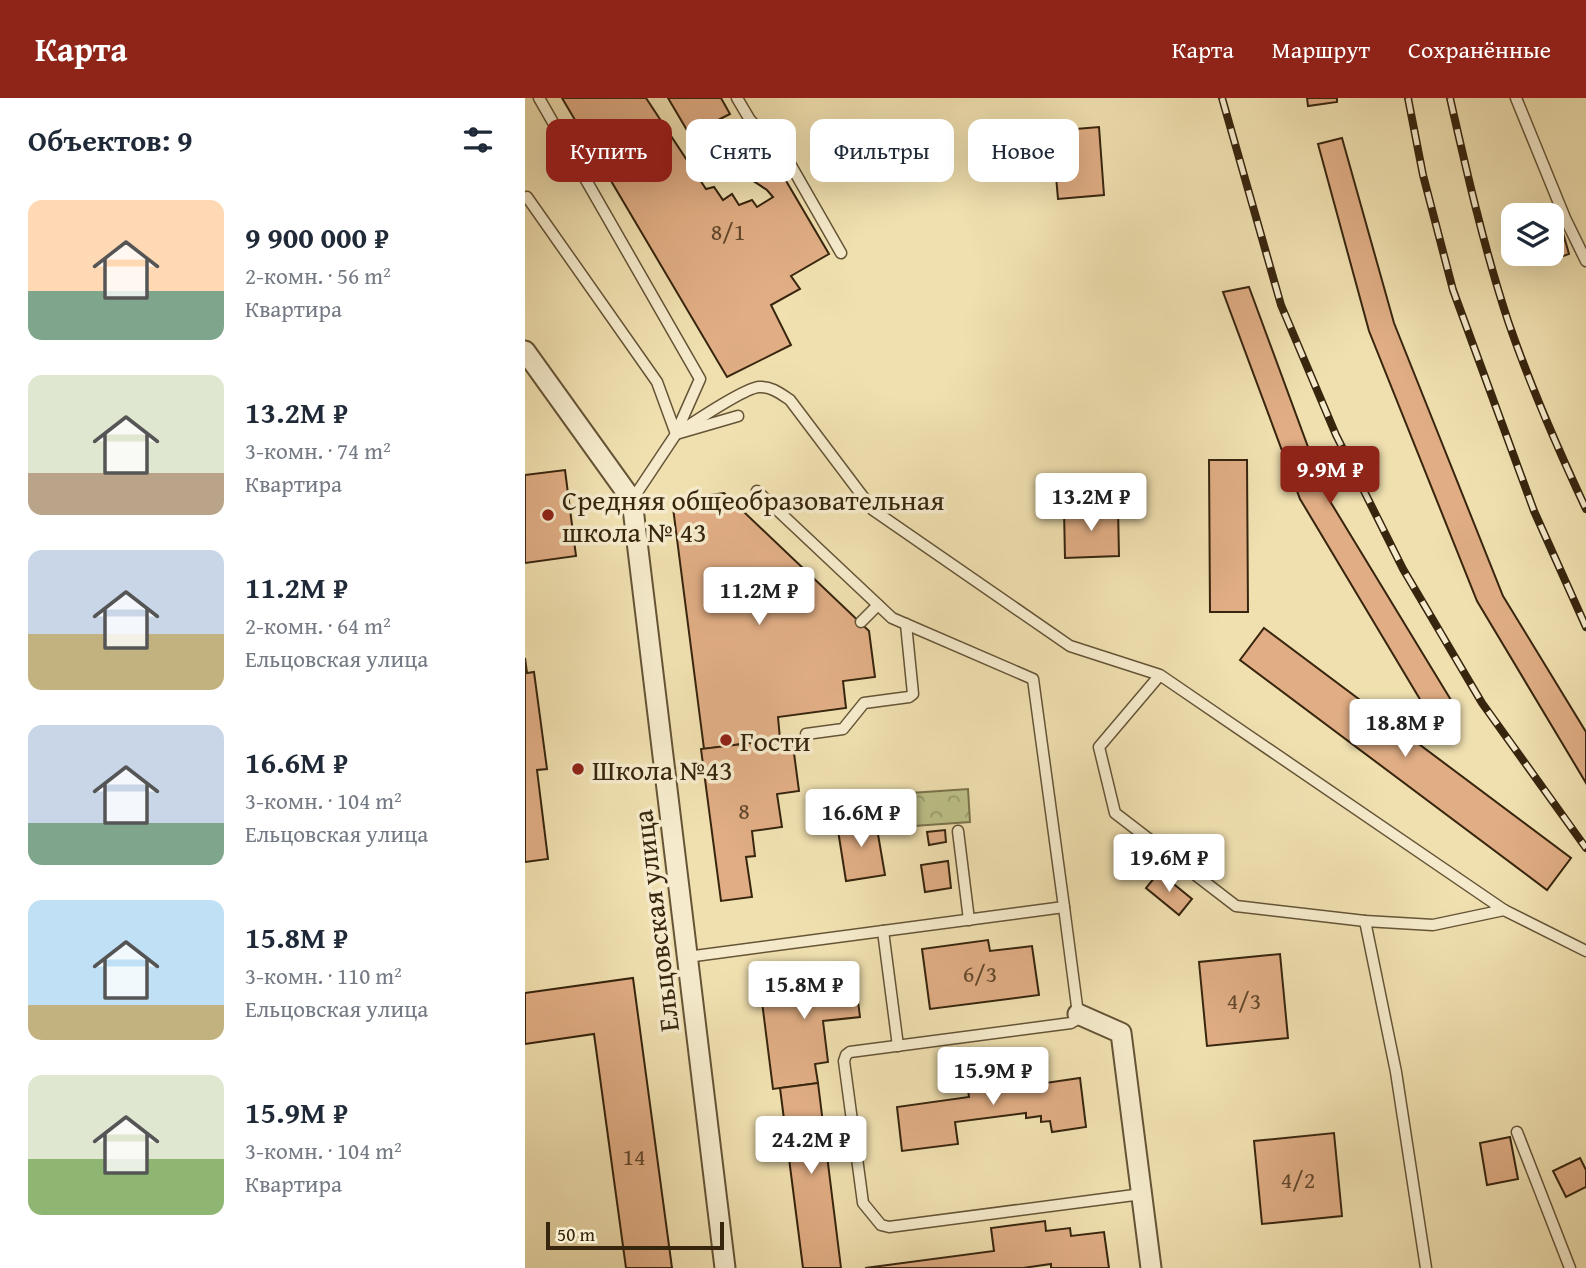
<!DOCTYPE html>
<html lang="ru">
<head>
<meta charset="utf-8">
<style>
  body { margin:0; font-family:"Gentium Book Plus",serif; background:#f2f2f3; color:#1f2937; height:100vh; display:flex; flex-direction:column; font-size:26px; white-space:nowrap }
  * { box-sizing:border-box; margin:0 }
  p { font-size:23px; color:#747a83 }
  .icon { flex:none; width:38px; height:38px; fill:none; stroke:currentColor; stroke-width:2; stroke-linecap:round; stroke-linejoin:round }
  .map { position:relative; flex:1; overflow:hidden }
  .details { display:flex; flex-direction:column; background:#fff; width:525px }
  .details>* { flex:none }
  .hud { position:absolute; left:21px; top:21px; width:665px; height:63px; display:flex; gap:14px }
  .controls { position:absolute; left:976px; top:105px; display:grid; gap:14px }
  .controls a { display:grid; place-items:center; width:63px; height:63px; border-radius:14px; background:#fff; box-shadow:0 7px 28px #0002; font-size:35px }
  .scale { position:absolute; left:21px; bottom:18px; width:178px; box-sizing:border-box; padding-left:7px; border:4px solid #37250e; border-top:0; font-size:19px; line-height:24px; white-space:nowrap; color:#37250e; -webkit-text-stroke:5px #f5ebcc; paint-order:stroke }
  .price { position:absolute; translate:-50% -60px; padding:0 16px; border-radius:7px; background:#fff; color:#222; font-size:23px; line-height:46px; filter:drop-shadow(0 2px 4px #0008) }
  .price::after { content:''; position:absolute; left:50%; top:42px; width:21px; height:16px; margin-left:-10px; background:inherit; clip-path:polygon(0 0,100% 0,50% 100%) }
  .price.on { background:#8f2418; color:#fff }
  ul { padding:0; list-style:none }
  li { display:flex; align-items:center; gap:21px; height:175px; padding:0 28px }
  li span { display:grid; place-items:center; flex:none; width:196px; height:140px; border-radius:14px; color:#555 }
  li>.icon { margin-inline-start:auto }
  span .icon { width:84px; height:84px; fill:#fffc; stroke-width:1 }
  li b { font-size:30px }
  h2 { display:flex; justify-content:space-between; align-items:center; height:84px; padding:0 28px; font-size:30px }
  .chip { padding:0 24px; border-radius:14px; background:#fff; box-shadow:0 7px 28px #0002; font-size:24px; line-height:63px }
  .chip.on { background:#8f2418; color:#fff }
  header { display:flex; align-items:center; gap:42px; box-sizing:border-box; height:98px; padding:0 35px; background:#8f2418; color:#fff }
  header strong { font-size:33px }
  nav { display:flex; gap:38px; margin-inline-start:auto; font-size:24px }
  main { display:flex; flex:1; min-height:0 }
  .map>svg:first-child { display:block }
  .park { fill:url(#park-crowns); stroke:#7a734c; stroke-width:2 }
  .building { fill:#e0ad84; stroke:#37250e; stroke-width:2 }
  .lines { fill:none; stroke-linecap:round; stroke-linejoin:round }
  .service-casing { stroke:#655436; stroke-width:13 }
  .minor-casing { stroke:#655436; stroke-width:23 }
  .service { stroke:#f5ebcc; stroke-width:10 }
  .minor { stroke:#f5ebcc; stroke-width:19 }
  .rail-casing { stroke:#37250e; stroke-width:8 }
  .rail { stroke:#f5ebcc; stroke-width:5; stroke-dasharray:16; stroke-linecap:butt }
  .poi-dot { fill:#8f2418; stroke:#f5ebcc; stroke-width:2.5 }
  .labels { text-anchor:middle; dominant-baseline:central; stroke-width:7; stroke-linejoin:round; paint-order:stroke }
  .number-label { font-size:24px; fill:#61472c }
  .poi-label { font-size:28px; fill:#37250e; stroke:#f5ebcc; text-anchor:start }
  .street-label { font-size:28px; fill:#37250e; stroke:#f5ebcc }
</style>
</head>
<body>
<header>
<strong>Карта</strong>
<nav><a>Карта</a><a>Маршрут</a><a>Сохранённые</a></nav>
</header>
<main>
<section class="details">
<h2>Объектов: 9<svg class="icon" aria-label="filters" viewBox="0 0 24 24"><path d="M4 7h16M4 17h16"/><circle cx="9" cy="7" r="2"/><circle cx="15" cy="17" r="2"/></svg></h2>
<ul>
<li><span style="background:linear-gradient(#ffd9b3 65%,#7fa58c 0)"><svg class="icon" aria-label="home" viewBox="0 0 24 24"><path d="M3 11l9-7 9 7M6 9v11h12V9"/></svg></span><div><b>9 900 000 ₽</b><p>2-комн. · 56 m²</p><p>Квартира</p></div></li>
<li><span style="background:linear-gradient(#dfe7d0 70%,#b9a48a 0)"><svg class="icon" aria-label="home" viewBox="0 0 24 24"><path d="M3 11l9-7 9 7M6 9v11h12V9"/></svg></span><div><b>13.2M ₽</b><p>3-комн. · 74 m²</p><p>Квартира</p></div></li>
<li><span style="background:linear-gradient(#c9d6e8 60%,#c2b280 0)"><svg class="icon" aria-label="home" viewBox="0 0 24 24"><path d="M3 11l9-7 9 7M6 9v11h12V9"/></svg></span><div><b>11.2M ₽</b><p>2-комн. · 64 m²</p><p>Ельцовская улица</p></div></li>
<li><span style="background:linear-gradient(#c9d6e8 70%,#7fa58c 0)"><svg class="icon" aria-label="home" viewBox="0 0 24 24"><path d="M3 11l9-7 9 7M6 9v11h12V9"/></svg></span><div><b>16.6M ₽</b><p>3-комн. · 104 m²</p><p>Ельцовская улица</p></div></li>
<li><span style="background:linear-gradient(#bfe0f5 75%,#c2b280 0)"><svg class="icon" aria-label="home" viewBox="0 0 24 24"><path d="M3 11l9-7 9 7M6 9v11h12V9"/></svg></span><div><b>15.8M ₽</b><p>3-комн. · 110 m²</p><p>Ельцовская улица</p></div></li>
<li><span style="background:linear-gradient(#dfe7d0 60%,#8fb573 0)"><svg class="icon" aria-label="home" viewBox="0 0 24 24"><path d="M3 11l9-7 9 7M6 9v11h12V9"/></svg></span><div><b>15.9M ₽</b><p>3-комн. · 104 m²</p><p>Квартира</p></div></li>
</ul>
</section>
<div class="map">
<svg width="1061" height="1170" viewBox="0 0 1061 1170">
  <defs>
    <pattern id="park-crowns" width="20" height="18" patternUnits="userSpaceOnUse" patternTransform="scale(1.75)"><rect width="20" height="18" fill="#bdc189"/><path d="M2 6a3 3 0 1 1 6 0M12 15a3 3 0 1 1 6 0" fill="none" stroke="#9a9d6e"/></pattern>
  </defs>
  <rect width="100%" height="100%" fill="#f0e0b0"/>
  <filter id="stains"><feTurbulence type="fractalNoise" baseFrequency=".00286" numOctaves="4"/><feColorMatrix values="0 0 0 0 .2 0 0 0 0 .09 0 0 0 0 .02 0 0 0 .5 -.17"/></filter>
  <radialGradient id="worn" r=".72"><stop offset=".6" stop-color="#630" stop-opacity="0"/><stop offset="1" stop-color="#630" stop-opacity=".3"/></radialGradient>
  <path class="park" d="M443,691L445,724L389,728L386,695Z"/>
  <g class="building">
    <path d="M37,0H121L181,91L189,89L198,102L207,96L214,107L227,102L232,109L248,99L242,92L169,44L143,0H196L205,16L185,26L257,76L304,156L266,178L275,191L246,207L266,247L202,279Z"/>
    <path d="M782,0H812V4L783,8Z"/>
    <path d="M574,29L579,97L533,101L527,33Z"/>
    <path d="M817,40L869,225L978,498L1061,634V685L952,503L844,233L793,46Z"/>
    <path d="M1038,135L1044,156L1033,160L1027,138Z"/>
    <path d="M724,189L800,395L929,607L908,623L775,401L698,194Z"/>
    <path d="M684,362H722L723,514H685Z"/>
    <path d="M40,372L51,458L0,465V377Z"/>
    <path d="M199,395L344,533L350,579L318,583L321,610L253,619L255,641L179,651L147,402Z"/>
    <path d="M593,409L594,458L540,460L539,411Z"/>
    <path d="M739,530L1046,760L1022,792L715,562Z"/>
    <path d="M0,560L2,575L9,574L22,671L12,672L23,761L0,764Z"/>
    <path d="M267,640L274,693L252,696L257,729L227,733L230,758L221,759L227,799L196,803L176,651Z"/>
    <path d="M350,719L360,777L321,783L312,726Z"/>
    <path d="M420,732L421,744L404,747L402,734Z"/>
    <path d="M423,763L426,790L400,794L396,767Z"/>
    <path d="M634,774L667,801L654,817L621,790Z"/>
    <path d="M463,842L465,853L507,848L514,897L405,911L397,851Z"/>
    <path d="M755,856L763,940L682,948L674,864Z"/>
    <path d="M329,871L335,919L298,923L303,964L290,966L293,985L248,991L234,880L259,877L260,880Z"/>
    <path d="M108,880L147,1170H101L69,936L0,946V895Z"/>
    <path d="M495,971L497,980L519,977L521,985L555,980L561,1029L527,1034L525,1023L516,1024V1018L501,1020V1015L430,1024L433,1046L377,1053L372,1009L444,999L441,977Z"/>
    <path d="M293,985L316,1170H278L255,990Z"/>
    <path d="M809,1035L817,1118L737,1126L729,1043Z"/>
    <path d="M985,1039L993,1081L962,1087L955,1045Z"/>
    <path d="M1055,1060L1061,1072V1089L1041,1099L1028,1073Z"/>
    <path d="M520,1123L521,1133L545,1130L546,1138L579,1134L584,1170H526V1166L498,1170H340L469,1153L466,1130Z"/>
  </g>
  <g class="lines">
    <g class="service-casing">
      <g id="service">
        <path d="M14,0L175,281L151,335"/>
        <path d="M212,0L225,22L264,64L316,155"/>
        <path d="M991,0L1040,120L1061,163"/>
        <path d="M2,99L132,284L151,336"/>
        <path d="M151,336C166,326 219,290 234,289C246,288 256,296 265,302L348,412L545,548L635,577L574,649L590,715L711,808L840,823L908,827L979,812L635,577"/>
        <path d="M107,402L151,336L213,318"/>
        <path d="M336,524L353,507"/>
        <path d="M281,636L318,631L339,605L384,599L388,596L381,526"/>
        <path d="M433,733L444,822"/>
        <path d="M539,809L553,916L551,922L546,925L325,954L321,957L319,963L338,1105L356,1127L364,1129L617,1096"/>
        <path d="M979,812L1061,853"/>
        <path d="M840,823L871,974L901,1170"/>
        <path d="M358,833L373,948"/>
        <path d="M162,859L539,809L508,581L367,520L232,393"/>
        <path d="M992,1034L1045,1170"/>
      </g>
    </g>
    <g class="minor-casing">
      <g id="minor">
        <path d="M0,253L107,402L200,1170"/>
        <path d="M553,916L596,935L626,1170"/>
      </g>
    </g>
    <use href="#service" class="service"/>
    <use href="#minor" class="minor"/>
    <g class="rail-casing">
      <g id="rail">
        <path d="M697,0L756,207L811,337L878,471L957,605L1061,750"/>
        <path d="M883,0L898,77L928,192L1009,413L1061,529"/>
        <path d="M925,0C942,75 959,150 983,223C1005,287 1032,349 1061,411"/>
      </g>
    </g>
    <use href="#rail" class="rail"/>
  </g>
  <g class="poi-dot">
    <circle cx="23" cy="417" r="7"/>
    <circle cx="201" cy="642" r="7"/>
    <circle cx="53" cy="671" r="7"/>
  </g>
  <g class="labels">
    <g class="number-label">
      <text x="203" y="133">8/1</text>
      <text x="219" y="712">8</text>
      <text x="455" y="875">6/3</text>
      <text x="719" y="902">4/3</text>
      <text x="109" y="1058">14</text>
      <text x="773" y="1081">4/2</text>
    </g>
    <g class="poi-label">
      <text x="37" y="401">Средняя общеобразовательная<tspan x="37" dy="32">школа № 43</tspan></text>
      <text x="215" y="642">Гости</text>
      <text x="67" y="671">Школа №43</text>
    </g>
    <g class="street-label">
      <text transform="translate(130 823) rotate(-97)">Ельцовская улица</text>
    </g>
  </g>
  <rect width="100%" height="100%" filter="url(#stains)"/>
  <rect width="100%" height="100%" fill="url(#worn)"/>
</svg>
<div class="controls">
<a><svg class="icon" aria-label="layers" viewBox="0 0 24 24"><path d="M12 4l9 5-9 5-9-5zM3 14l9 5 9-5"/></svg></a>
</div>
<div class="scale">50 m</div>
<b class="price on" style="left:805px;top:408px">9.9M ₽</b>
<b class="price" style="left:566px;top:435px">13.2M ₽</b>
<b class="price" style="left:234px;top:529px">11.2M ₽</b>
<b class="price" style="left:880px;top:661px">18.8M ₽</b>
<b class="price" style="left:336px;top:751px">16.6M ₽</b>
<b class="price" style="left:644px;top:796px">19.6M ₽</b>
<b class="price" style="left:279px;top:923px">15.8M ₽</b>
<b class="price" style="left:468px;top:1009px">15.9M ₽</b>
<b class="price" style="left:286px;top:1078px">24.2M ₽</b>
<div class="hud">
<a class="chip on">Купить</a>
<a class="chip">Снять</a>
<a class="chip">Фильтры</a>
<a class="chip">Новое</a>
</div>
</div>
</main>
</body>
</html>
